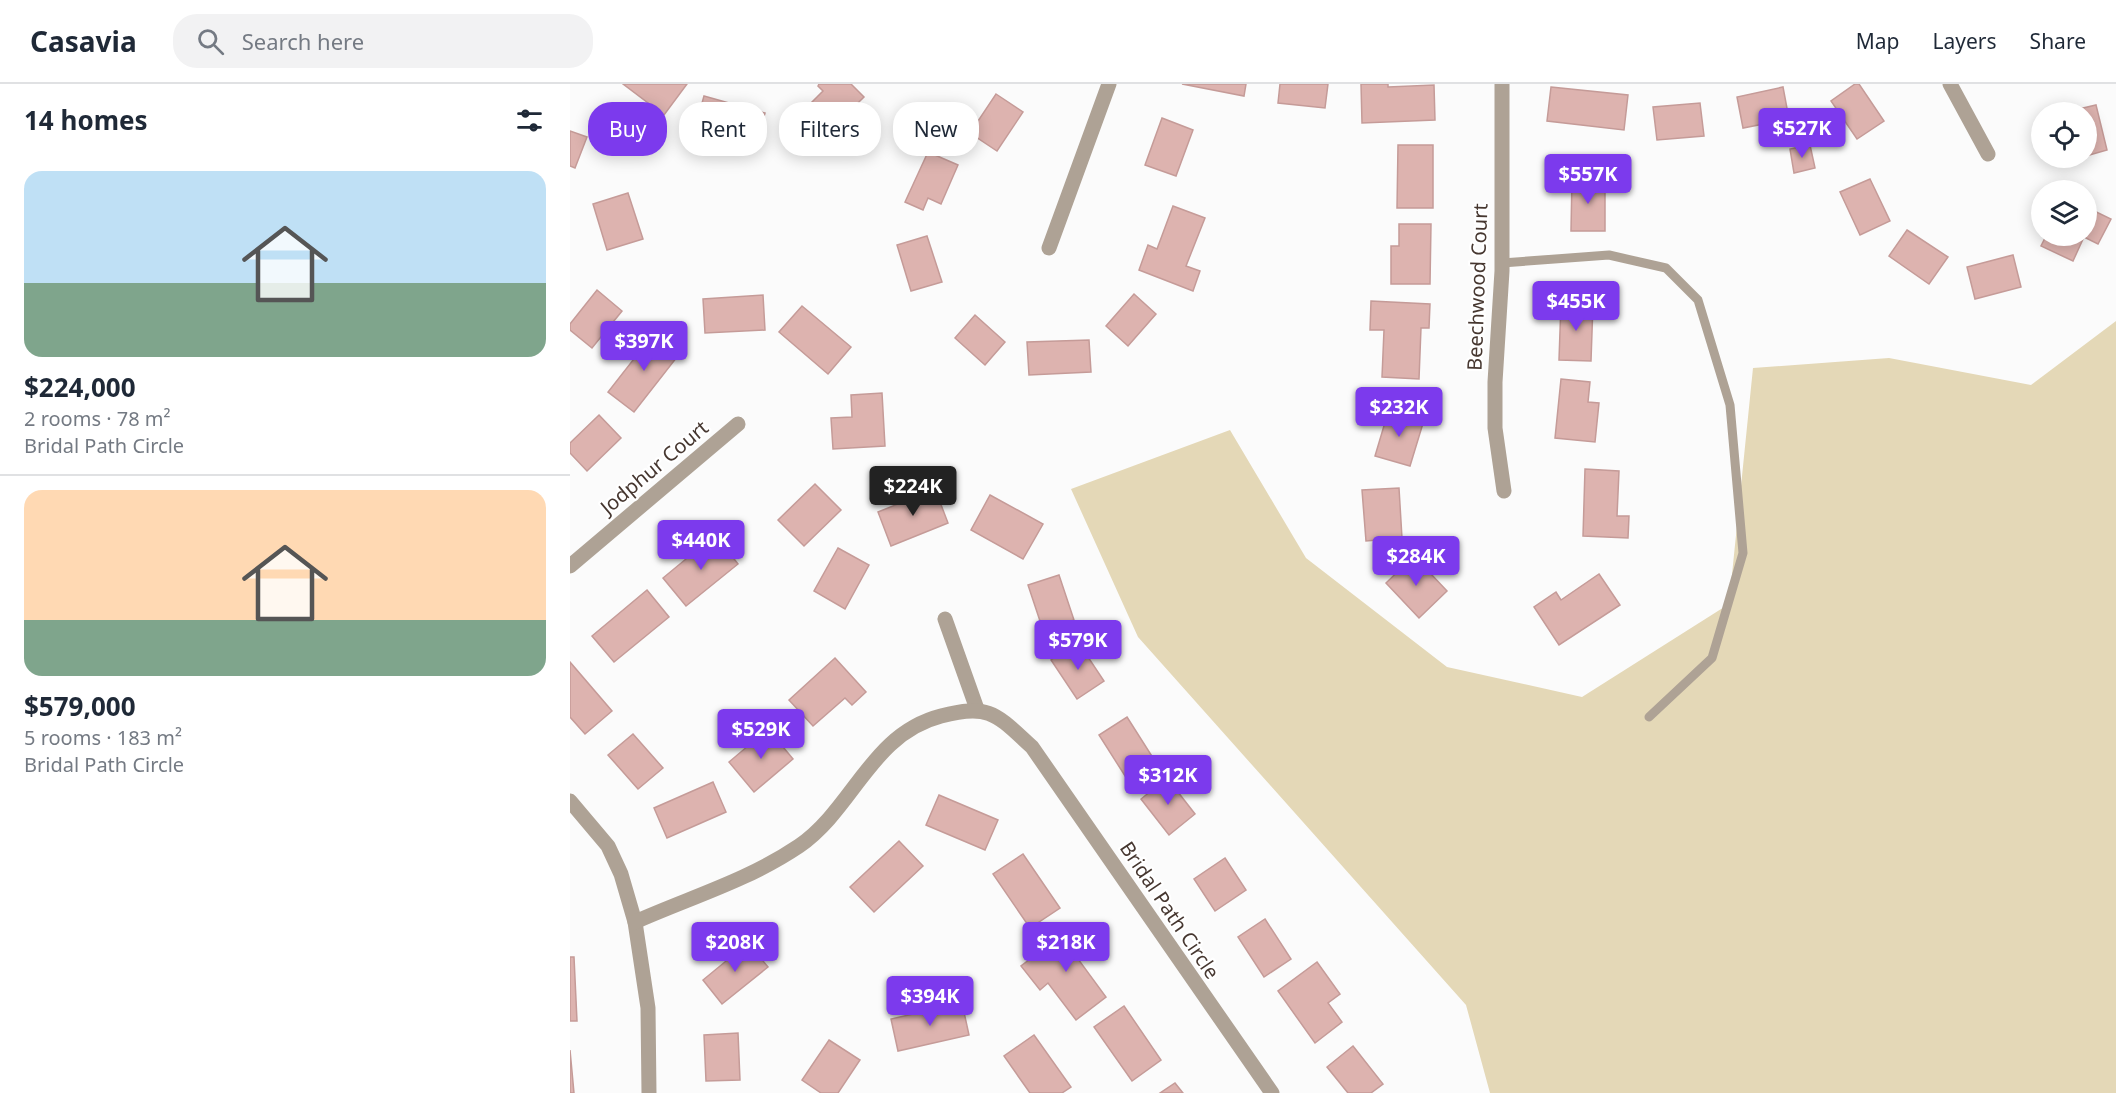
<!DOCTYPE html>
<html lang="en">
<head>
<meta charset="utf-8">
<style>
  body { margin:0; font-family:"Noto Sans",sans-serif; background:#f2f2f3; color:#1f2937; height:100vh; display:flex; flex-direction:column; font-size:22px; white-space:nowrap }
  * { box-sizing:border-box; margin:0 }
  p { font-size:20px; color:#747a83 }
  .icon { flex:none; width:33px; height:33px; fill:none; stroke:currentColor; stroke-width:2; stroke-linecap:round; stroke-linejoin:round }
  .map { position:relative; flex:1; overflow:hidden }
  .drawer { display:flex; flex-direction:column; background:#fff; width:570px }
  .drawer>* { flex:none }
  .banner { position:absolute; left:18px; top:18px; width:570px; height:54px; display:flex; gap:12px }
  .controls { position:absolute; left:1461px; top:18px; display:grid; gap:12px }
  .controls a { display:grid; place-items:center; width:66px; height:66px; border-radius:50%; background:#fff; box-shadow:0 3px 15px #0003; font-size:30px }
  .price { position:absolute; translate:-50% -51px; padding:0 14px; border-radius:6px; background:#7c3aed; color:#fff; font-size:20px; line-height:39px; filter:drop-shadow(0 2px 3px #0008) }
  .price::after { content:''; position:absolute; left:50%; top:36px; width:18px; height:14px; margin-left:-9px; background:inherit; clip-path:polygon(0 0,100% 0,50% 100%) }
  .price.current { background:#222; color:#fff }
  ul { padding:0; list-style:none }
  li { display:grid; align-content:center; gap:12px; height:318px; padding:0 24px }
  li+li { border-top:2px solid #e0e1e3 }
  li span { display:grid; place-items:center; height:186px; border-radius:18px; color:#555 }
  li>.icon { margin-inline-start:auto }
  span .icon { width:108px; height:108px; fill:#fffc; stroke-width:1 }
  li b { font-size:26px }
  h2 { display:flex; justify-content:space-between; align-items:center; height:72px; padding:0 24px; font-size:26px }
  .tag { padding:0 21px; border-radius:24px; background:#fff; box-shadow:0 3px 15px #0003; font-size:21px; line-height:54px }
  .tag.current { background:#7c3aed; color:#fff }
  header { display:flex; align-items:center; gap:36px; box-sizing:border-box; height:84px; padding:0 30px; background:#fff; border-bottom:2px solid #e0e1e3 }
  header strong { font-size:28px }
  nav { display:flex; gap:33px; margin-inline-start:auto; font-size:21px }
  .search { width:420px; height:54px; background:#f2f2f3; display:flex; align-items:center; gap:15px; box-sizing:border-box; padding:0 21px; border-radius:24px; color:#747a83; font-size:22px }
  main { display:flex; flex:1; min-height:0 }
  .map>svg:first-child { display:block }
  .green { fill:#e4d8b7 }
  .building { fill:#ddb3af; stroke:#c59b98; stroke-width:1.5 }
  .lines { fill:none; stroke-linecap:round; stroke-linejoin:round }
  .service { stroke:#aea295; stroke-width:9 }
  .minor { stroke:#aea295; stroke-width:15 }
  .labels { text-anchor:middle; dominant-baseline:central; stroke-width:4.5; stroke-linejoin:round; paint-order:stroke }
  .street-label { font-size:20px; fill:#463730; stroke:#fff }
</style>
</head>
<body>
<header>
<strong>Casavia</strong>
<div class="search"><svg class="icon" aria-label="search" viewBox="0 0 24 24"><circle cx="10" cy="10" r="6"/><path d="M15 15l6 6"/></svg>Search here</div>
<nav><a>Map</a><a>Layers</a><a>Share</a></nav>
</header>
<main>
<section class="drawer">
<h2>14 homes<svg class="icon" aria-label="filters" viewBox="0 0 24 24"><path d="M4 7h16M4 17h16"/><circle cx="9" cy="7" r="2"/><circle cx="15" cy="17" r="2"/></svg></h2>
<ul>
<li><span style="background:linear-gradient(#bfe0f5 60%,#7fa58c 0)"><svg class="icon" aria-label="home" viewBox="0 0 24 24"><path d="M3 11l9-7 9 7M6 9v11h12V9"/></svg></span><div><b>$224,000</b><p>2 rooms · 78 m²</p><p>Bridal Path Circle</p></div></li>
<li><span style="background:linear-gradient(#ffd9b3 70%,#7fa58c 0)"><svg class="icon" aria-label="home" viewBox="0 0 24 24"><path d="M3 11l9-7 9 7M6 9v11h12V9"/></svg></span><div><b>$579,000</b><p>5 rooms · 183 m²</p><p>Bridal Path Circle</p></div></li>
</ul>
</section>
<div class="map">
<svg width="1546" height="1009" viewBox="0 0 1546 1009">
  <rect width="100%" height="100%" fill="#fbfbfb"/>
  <path class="green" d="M1546,237V1009H920L896,921L568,553L501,405L660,346L736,474L877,583L1012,613L1159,520L1183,284L1319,274L1461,301Z"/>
  <g class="building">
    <path d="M53,0H117L94,31Z"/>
    <path d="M249,0H281L294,13L242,64L219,41L253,7L248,2Z"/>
    <path d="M612,0H676L674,12Z"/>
    <path d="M710,0H758L755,24L708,19Z"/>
    <path d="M791,0H818V3L864,1L865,36L792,39Z"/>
    <path d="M1285,0H1289L1314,37L1287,55L1261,17Z"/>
    <path d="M981,3L1058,11L1054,46L977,37Z"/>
    <path d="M1213,3L1219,35L1173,44L1167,13Z"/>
    <path d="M426,10L453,28L427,67L400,49Z"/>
    <path d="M134,12L195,29L187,58L165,52L162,62L123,51Z"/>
    <path d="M1130,19L1134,52L1087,56L1083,23Z"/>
    <path d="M1526,21L1537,66L1516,72V28H1496Z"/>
    <path d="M592,34L623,46L606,92L575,81Z"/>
    <path d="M0,47L17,53L5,84L0,82Z"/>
    <path d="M828,61H863V124H827Z"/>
    <path d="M1240,61L1245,84L1224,89L1220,65Z"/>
    <path d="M358,68L388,81L371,120L358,114L353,126L335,118Z"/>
    <path d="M1002,94H1035V147H1001Z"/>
    <path d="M1300,95L1320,137L1290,151L1270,108Z"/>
    <path d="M58,109L73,155L37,166L23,120Z"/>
    <path d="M603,122L635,134L616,182L630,187L623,207L569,186L578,161L587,165Z"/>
    <path d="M1516,123L1541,135L1528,160L1514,153L1503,177L1471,162L1476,152H1516Z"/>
    <path d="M829,140H861L860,200H821V162H829Z"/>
    <path d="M1337,146L1378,173L1359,200L1319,172Z"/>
    <path d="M357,152L372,198L341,207L327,161Z"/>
    <path d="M1443,171L1451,203L1405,215L1397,183Z"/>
    <path d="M27,206L52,227L22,264L0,246V240Z"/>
    <path d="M564,210L586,230L558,262L536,242Z"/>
    <path d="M193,211L195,246L135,249L133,215Z"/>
    <path d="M801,217L860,220L859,244H851L849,295L812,293L814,246H800Z"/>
    <path d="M991,219L1023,220L1021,277L989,276Z"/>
    <path d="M232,222L281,263L258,290L209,248Z"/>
    <path d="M405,231L435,258L415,281L385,254Z"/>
    <path d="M85,248L111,268L64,328L38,308Z"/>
    <path d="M519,256L521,288L459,291L457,258Z"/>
    <path d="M991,295L1020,298L1018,318L1029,319L1025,358L985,354Z"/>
    <path d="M312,309L315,362L263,365L261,334L282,333L281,311Z"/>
    <path d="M819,325L854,336L840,382L805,372Z"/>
    <path d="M29,331L51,354L17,387L0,369V359Z"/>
    <path d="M1015,385L1049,387L1047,432H1059L1058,454L1013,452Z"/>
    <path d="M245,400L271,426L234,462L208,436Z"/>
    <path d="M829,404L832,454L796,457L792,406Z"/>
    <path d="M365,405L378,439L321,462L308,428Z"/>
    <path d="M420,411L473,440L453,475L401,446Z"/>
    <path d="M145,451L168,480L116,522L93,494Z"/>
    <path d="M268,464L299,481L275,525L244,507Z"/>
    <path d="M844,472L877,507L849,534L816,499Z"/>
    <path d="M1029,490L1050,521L989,561L964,523L986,508L991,516Z"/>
    <path d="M489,491L504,536L473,546L458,501Z"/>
    <path d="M77,506L99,533L44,578L22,552Z"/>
    <path d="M508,558L534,597L507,615L481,576Z"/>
    <path d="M265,574L296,608L282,621L275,614L243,642L219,616Z"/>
    <path d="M0,578L42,627L15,650L0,633Z"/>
    <path d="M557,633L585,677L557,695L529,651Z"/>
    <path d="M198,645L223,675L184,708L159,678Z"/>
    <path d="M63,650L93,684L68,705L38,671Z"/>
    <path d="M597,694L625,730L599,751L571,715Z"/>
    <path d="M143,698L156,728L97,754L84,724Z"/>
    <path d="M369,711L428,736L415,766L356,741Z"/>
    <path d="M329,757L353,782L304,828L280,803Z"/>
    <path d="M453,770L490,824L460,844L423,790Z"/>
    <path d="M655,774L676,806L645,827L624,795Z"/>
    <path d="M695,835L721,875L694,893L668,853Z"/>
    <path d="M504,842L522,865L508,875L536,913L506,936L478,899L470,906L451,882Z"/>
    <path d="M178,859L198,883L152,920L133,896Z"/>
    <path d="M0,873H4L7,937H0Z"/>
    <path d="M747,878L770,910L758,919L772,938L745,959L708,907Z"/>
    <path d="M392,919L399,951L328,967L321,935Z"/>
    <path d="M554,922L591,976L562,997L524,943Z"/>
    <path d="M168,949L170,996L136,997L134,951Z"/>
    <path d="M464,951L501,1003L492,1009H460L434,972Z"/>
    <path d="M259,956L290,976L268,1009H251L232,996Z"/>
    <path d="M783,962L813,1000L801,1009H778L757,983Z"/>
    <path d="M0,966L4,1009H0Z"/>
    <path d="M605,999L613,1009H590Z"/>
  </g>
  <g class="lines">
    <path class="service" d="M932,179L1039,171L1096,184L1128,216L1160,321L1173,469L1142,574L1079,633"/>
    <g class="minor">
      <path d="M932,0V187L925,298V344L934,407"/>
      <path d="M1380,0L1418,70"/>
      <path d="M479,164L539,0"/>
      <path d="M0,482L168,340"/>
      <path d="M375,535L407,625"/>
      <path d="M0,717L38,762L51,790L65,838L78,924L79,1009"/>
      <path d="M65,838C121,813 177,797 229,762C284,724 301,650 371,632C420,619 427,631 462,663L702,1009"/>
    </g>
  </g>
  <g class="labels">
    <g class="street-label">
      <text transform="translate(907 203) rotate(-88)">Beechwood Court</text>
      <text transform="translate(84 383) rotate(-40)">Jodphur Court</text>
      <text transform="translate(600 826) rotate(56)">Bridal Path Circle</text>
    </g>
  </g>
</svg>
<div class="controls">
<a><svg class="icon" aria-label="locate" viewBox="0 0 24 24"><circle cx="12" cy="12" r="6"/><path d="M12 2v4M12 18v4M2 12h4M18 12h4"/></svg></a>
<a><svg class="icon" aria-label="layers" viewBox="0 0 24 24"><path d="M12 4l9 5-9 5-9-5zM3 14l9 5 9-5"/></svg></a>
</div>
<b class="price" style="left:1232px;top:75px">$527K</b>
<b class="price" style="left:1018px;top:121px">$557K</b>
<b class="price" style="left:1006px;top:248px">$455K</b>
<b class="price" style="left:74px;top:288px">$397K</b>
<b class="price" style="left:829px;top:354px">$232K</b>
<b class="price current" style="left:343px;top:433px">$224K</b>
<b class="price" style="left:131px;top:487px">$440K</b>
<b class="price" style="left:846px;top:503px">$284K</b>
<b class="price" style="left:508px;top:587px">$579K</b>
<b class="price" style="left:191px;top:676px">$529K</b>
<b class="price" style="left:598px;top:722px">$312K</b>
<b class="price" style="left:165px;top:889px">$208K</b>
<b class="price" style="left:496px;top:889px">$218K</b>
<b class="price" style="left:360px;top:943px">$394K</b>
<div class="banner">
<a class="tag current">Buy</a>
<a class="tag">Rent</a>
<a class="tag">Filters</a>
<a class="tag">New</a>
</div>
</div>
</main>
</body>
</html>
